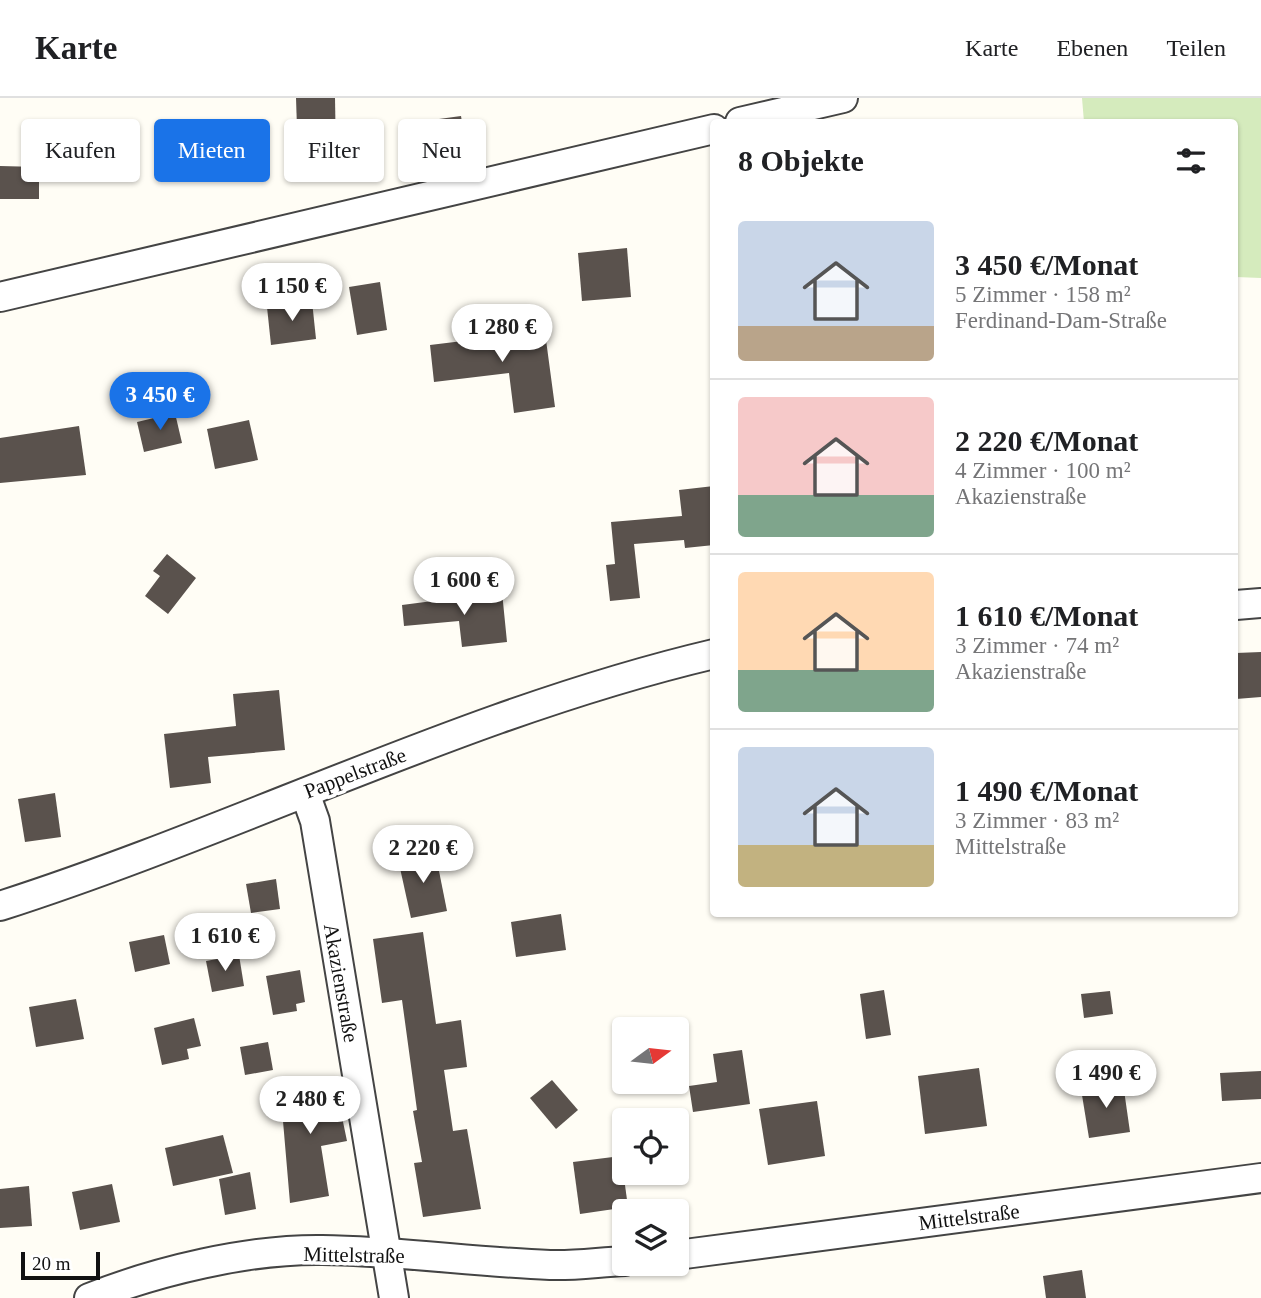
<!DOCTYPE html>
<html lang="de">
<head>
<meta charset="utf-8">
<style>
  body { margin:0; font-family:"Times New Roman",serif; background:#f6f6f6; color:#202124; height:100vh; display:flex; flex-direction:column; font-size:26px; white-space:nowrap }
  * { box-sizing:border-box; margin:0 }
  p { font-size:23px; color:#757577 }
  .icon { flex:none; width:38px; height:38px; fill:none; stroke:currentColor; stroke-width:2; stroke-linecap:round; stroke-linejoin:round }
  .map { position:relative; flex:1; overflow:hidden }
  .drawer { position:absolute; left:710px; top:21px; width:528px; height:798px; display:flex; flex-direction:column; background:#fff; border-radius:7px; box-shadow:0 2px 5px #0004 }
  .drawer>* { flex:none }
  .guide { position:absolute; left:21px; top:21px; width:584px; height:63px; display:flex; gap:14px }
  .needle { width:46px; rotate:75deg }
  .tools { position:absolute; left:612px; top:919px; display:grid; gap:14px }
  .tools a { display:grid; place-items:center; width:77px; height:77px; border-radius:7px; background:#fff; box-shadow:0 2px 5px #0004; font-size:35px }
  .scale { position:absolute; left:21px; bottom:18px; width:79px; box-sizing:border-box; padding-left:7px; border:4px solid #111; border-top:0; font-size:19px; line-height:24px; white-space:nowrap; color:#111; -webkit-text-stroke:5px #fff; paint-order:stroke }
  .price { position:absolute; translate:-50% -60px; padding:0 16px; border-radius:24px; background:#fff; color:#222; font-size:23px; line-height:46px; filter:drop-shadow(0 2px 4px #0008) }
  .price::after { content:''; position:absolute; left:50%; top:42px; width:21px; height:16px; margin-left:-10px; background:inherit; clip-path:polygon(0 0,100% 0,50% 100%) }
  .price.selected { background:#1a73e8; color:#fff }
  ul { padding:0; list-style:none }
  li { display:flex; align-items:center; gap:21px; height:175px; padding:0 28px }
  li+li { border-top:2px solid #e0e0e0 }
  li span { display:grid; place-items:center; flex:none; width:196px; height:140px; border-radius:7px; color:#555 }
  li>.icon { margin-inline-start:auto }
  span .icon { width:84px; height:84px; fill:#fffc; stroke-width:1 }
  li b { font-size:30px }
  h2 { display:flex; justify-content:space-between; align-items:center; height:84px; padding:0 28px; font-size:30px }
  .chip { padding:0 24px; border-radius:7px; background:#fff; box-shadow:0 2px 5px #0004; font-size:24px; line-height:63px }
  .chip.selected { background:#1a73e8; color:#fff }
  header { display:flex; align-items:center; gap:42px; box-sizing:border-box; height:98px; padding:0 35px; background:#fff; border-bottom:2px solid #e0e0e0 }
  header strong { font-size:33px }
  nav { display:flex; gap:38px; margin-inline-start:auto; font-size:24px }
  .map>svg:first-child { display:block }
  .green { fill:#d5ebbd }
  .building { fill:#5a524d }
  .lines { fill:none; stroke-linecap:round; stroke-linejoin:round }
  .street-casing { stroke:#444; stroke-width:32 }
  .street { stroke:#fff; stroke-width:28 }
  .labels { text-anchor:middle; dominant-baseline:central; stroke-width:7; stroke-linejoin:round; paint-order:stroke }
  .street-label { font-size:21px; fill:#111; stroke:#fff }
</style>
</head>
<body>
<header>
<strong>Karte</strong>
<nav><a>Karte</a><a>Ebenen</a><a>Teilen</a></nav>
</header>
<div class="map">
<svg width="1261" height="1200" viewBox="0 0 1261 1200">
  <rect width="100%" height="100%" fill="#fffdf5"/>
  <path class="green" d="M1082,0H1261V180L1236,179V24H1084Z"/>
  <g class="building">
    <path d="M296,0H335L336,59L298,60Z"/>
    <path d="M461,18L465,42L442,45L439,21Z"/>
    <path d="M103,22L105,79L56,81L54,24Z"/>
    <path d="M0,68L39,69V101H0Z"/>
    <path d="M627,150L631,199L582,203L578,155Z"/>
    <path d="M380,184L387,232L357,237L349,189Z"/>
    <path d="M312,203L316,241L271,247L267,209Z"/>
    <path d="M544,227L555,309L514,315L509,275L434,284L430,247L504,238L503,232Z"/>
    <path d="M175,315L182,345L144,354L137,324Z"/>
    <path d="M249,322L258,362L215,371L207,331Z"/>
    <path d="M79,328L86,377L0,385V340Z"/>
    <path d="M714,388V447L685,450L684,442L634,446L640,500L610,503L606,467L615,466L611,424L682,418L679,392Z"/>
    <path d="M167,456L196,480L168,516L145,498L160,478L153,473Z"/>
    <path d="M502,494L507,544L462,549L459,523L404,528L402,507Z"/>
    <path d="M1261,554V599L1236,601V555Z"/>
    <path d="M279,592L285,652L208,659L211,685L170,690L164,636L236,628L233,596Z"/>
    <path d="M55,695L61,739L25,744L18,701Z"/>
    <path d="M435,753L447,813L411,820L398,761Z"/>
    <path d="M276,781L280,811L251,815L246,786Z"/>
    <path d="M561,816L566,852L516,859L511,824Z"/>
    <path d="M423,834L436,926L461,922L467,969L444,972L453,1033L467,1031L481,1111L423,1119L414,1065L422,1064L413,1013L417,1012L402,902L382,905L373,841Z"/>
    <path d="M164,837L170,866L135,874L129,844Z"/>
    <path d="M239,857L244,888L212,894L206,863Z"/>
    <path d="M300,872L305,904L296,906L297,913L273,917L266,878Z"/>
    <path d="M884,892L891,937L866,941L860,896Z"/>
    <path d="M1110,893L1113,916L1084,920L1081,896Z"/>
    <path d="M76,901L84,941L36,949L29,909Z"/>
    <path d="M194,920L201,948L187,951L189,961L162,967L154,930Z"/>
    <path d="M268,944L273,972L245,977L240,949Z"/>
    <path d="M742,952L750,1006L693,1014L689,988L717,984L713,956Z"/>
    <path d="M979,970L987,1028L925,1036L918,978Z"/>
    <path d="M1261,973V1001L1222,1003L1220,975Z"/>
    <path d="M552,982L578,1012L556,1031L530,1000Z"/>
    <path d="M337,984L339,1020L342,1019L347,1043L321,1048L329,1098L290,1105L280,988Z"/>
    <path d="M1123,985L1130,1034L1089,1040L1081,991Z"/>
    <path d="M817,1003L825,1058L768,1067L759,1011Z"/>
    <path d="M223,1037L233,1075L173,1088L165,1050Z"/>
    <path d="M621,1058L628,1109L580,1116L573,1064Z"/>
    <path d="M250,1074L256,1111L225,1117L219,1081Z"/>
    <path d="M112,1086L120,1124L80,1132L72,1094Z"/>
    <path d="M29,1088L32,1128L0,1130V1091Z"/>
    <path d="M1082,1172L1086,1200H1046L1043,1178Z"/>
  </g>
  <g class="lines">
    <g class="street-casing">
      <g id="street">
        <path d="M740,24L843,0"/>
        <path d="M0,199L714,31"/>
        <path d="M1236,507L1261,505"/>
        <path d="M305,695L315,723L394,1200"/>
        <path d="M0,808C240,731 468,614 714,556"/>
        <path d="M677,1157L1261,1080"/>
        <path d="M89,1200C157,1173 248,1151 322,1152C398,1153 474,1164 550,1167C575,1168 600,1164 625,1163"/>
      </g>
    </g>
    <use href="#street" class="street"/>
  </g>
  <g class="labels">
    <g class="street-label">
      <text transform="translate(355 675) rotate(-21)">Pappelstraße</text>
      <text transform="translate(341 885) rotate(80)">Akazienstraße</text>
      <text transform="translate(969 1119) rotate(-7)">Mittelstraße</text>
      <text transform="translate(354 1157) rotate(1)">Mittelstraße</text>
    </g>
  </g>
</svg>
<div class="tools">
<a><svg class="needle" viewBox="-14 -14 28 28"><path d="M0-13l5 13h-10z" fill="#e53935"/><path d="M0 13l5-13h-10z" fill="#757577"/></svg></a>
<a><svg class="icon" aria-label="locate" viewBox="0 0 24 24"><circle cx="12" cy="12" r="6"/><path d="M12 2v4M12 18v4M2 12h4M18 12h4"/></svg></a>
<a><svg class="icon" aria-label="layers" viewBox="0 0 24 24"><path d="M12 4l9 5-9 5-9-5zM3 14l9 5 9-5"/></svg></a>
</div>
<div class="scale">20 m</div>
<b class="price" style="left:292px;top:225px">1 150 €</b>
<b class="price" style="left:502px;top:266px">1 280 €</b>
<b class="price selected" style="left:160px;top:334px">3 450 €</b>
<b class="price" style="left:464px;top:519px">1 600 €</b>
<b class="price" style="left:423px;top:787px">2 220 €</b>
<b class="price" style="left:225px;top:875px">1 610 €</b>
<b class="price" style="left:1106px;top:1012px">1 490 €</b>
<b class="price" style="left:310px;top:1038px">2 480 €</b>
<div class="guide">
<a class="chip">Kaufen</a>
<a class="chip selected">Mieten</a>
<a class="chip">Filter</a>
<a class="chip">Neu</a>
</div>
<section class="drawer">
<h2>8 Objekte<svg class="icon" aria-label="filters" viewBox="0 0 24 24"><path d="M4 7h16M4 17h16"/><circle cx="9" cy="7" r="2"/><circle cx="15" cy="17" r="2"/></svg></h2>
<ul>
<li><span style="background:linear-gradient(#c9d6e8 75%,#b9a48a 0)"><svg class="icon" aria-label="home" viewBox="0 0 24 24"><path d="M3 11l9-7 9 7M6 9v11h12V9"/></svg></span><div><b>3 450 €/Monat</b><p>5 Zimmer · 158 m²</p><p>Ferdinand-Dam-Straße</p></div></li>
<li><span style="background:linear-gradient(#f6c9c9 70%,#7fa58c 0)"><svg class="icon" aria-label="home" viewBox="0 0 24 24"><path d="M3 11l9-7 9 7M6 9v11h12V9"/></svg></span><div><b>2 220 €/Monat</b><p>4 Zimmer · 100 m²</p><p>Akazienstraße</p></div></li>
<li><span style="background:linear-gradient(#ffd9b3 70%,#7fa58c 0)"><svg class="icon" aria-label="home" viewBox="0 0 24 24"><path d="M3 11l9-7 9 7M6 9v11h12V9"/></svg></span><div><b>1 610 €/Monat</b><p>3 Zimmer · 74 m²</p><p>Akazienstraße</p></div></li>
<li><span style="background:linear-gradient(#c9d6e8 70%,#c2b280 0)"><svg class="icon" aria-label="home" viewBox="0 0 24 24"><path d="M3 11l9-7 9 7M6 9v11h12V9"/></svg></span><div><b>1 490 €/Monat</b><p>3 Zimmer · 83 m²</p><p>Mittelstraße</p></div></li>
</ul>
</section>
</div>
</body>
</html>
